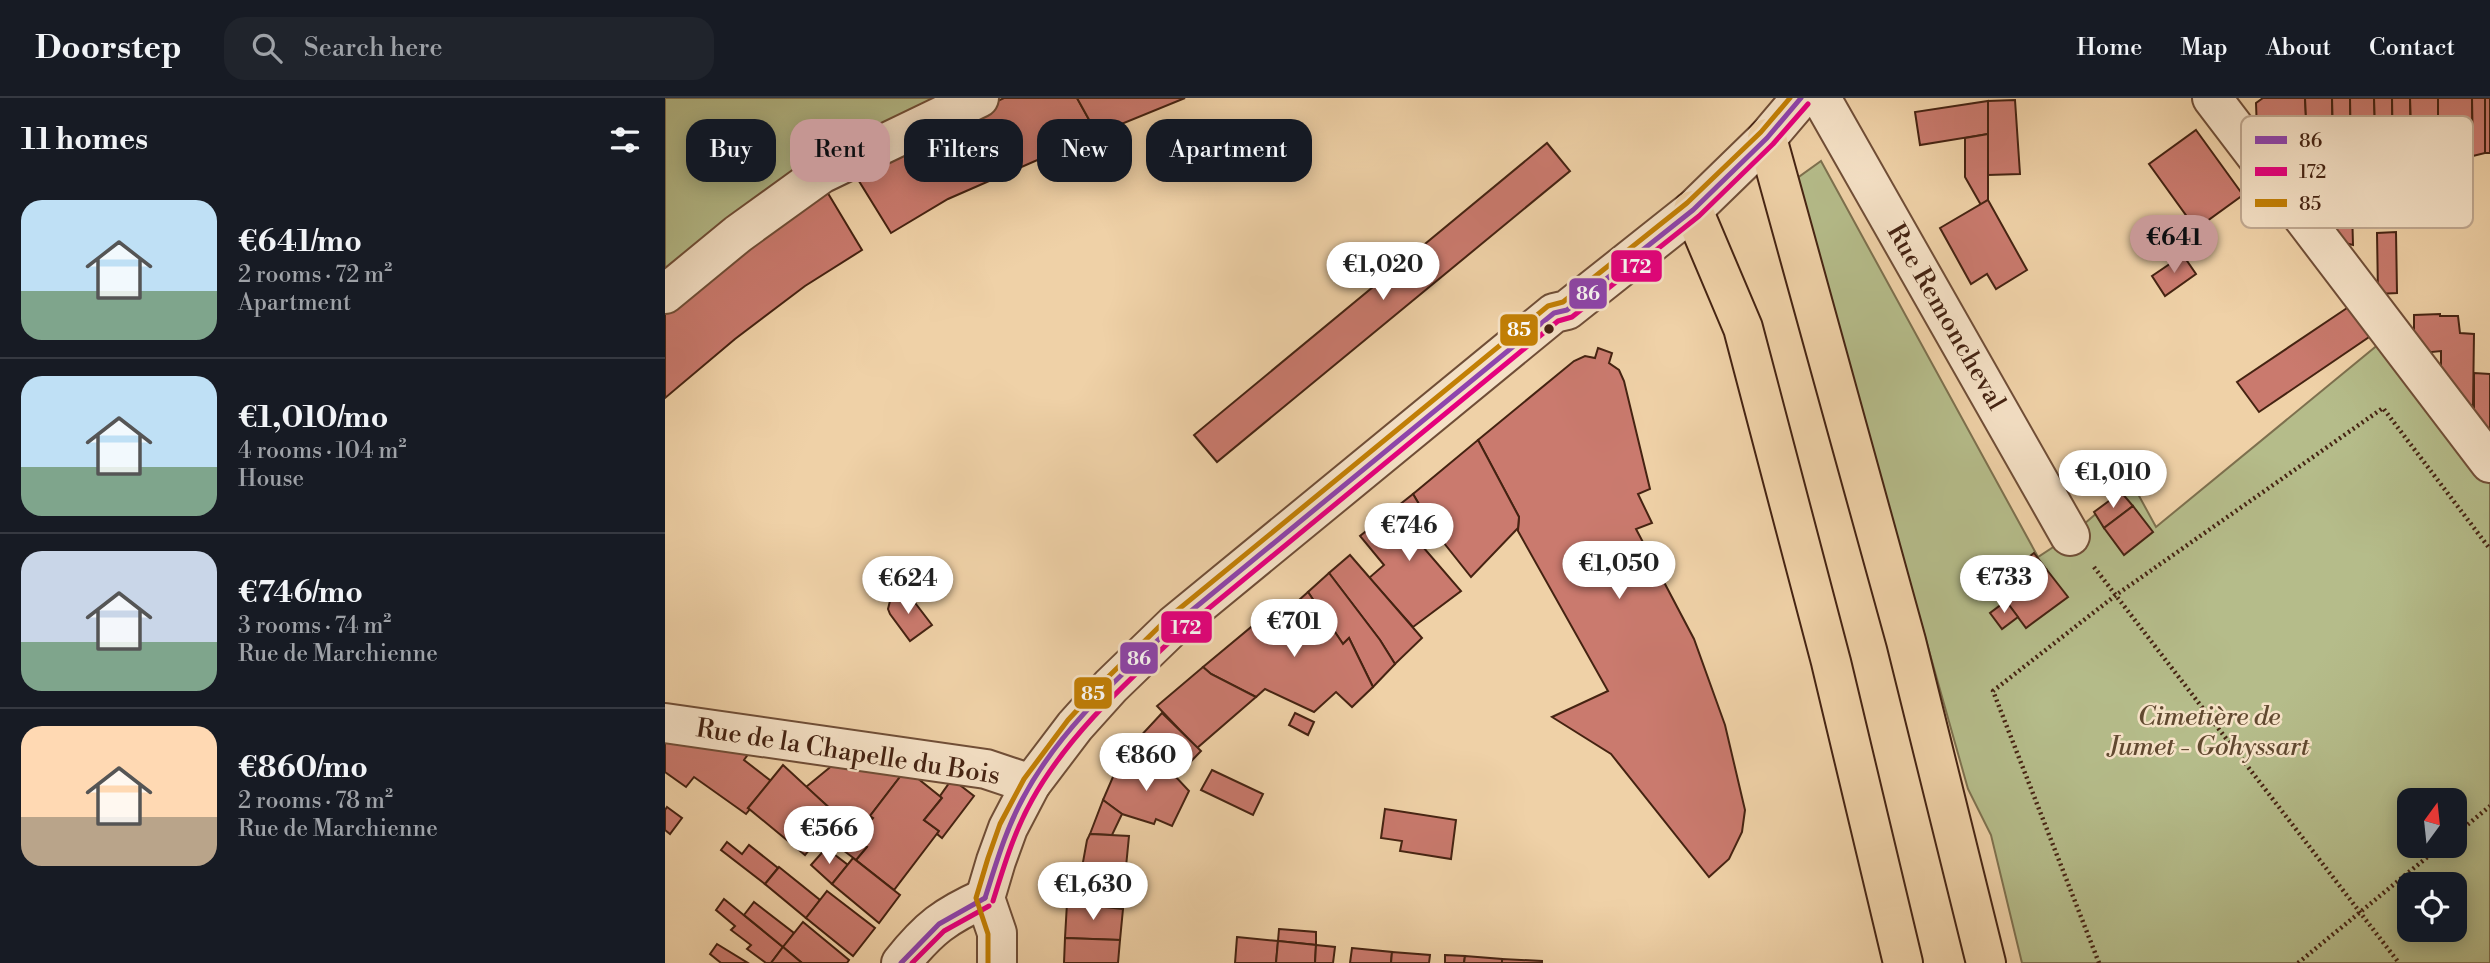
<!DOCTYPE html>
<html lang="en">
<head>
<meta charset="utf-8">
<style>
  body { margin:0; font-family:"Libre Bodoni",serif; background:#20242c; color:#f1f3f6; height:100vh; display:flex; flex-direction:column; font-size:26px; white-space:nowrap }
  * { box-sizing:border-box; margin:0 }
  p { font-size:23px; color:#9ea1a6 }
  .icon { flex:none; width:38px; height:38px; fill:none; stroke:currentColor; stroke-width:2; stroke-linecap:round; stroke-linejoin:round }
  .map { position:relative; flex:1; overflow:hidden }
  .sheet { display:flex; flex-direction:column; background:#171b24; width:665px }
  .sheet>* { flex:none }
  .hud { position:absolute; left:21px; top:21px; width:665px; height:63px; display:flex; gap:14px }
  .needle { width:46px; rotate:15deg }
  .buttons { position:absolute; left:1732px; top:690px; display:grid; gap:14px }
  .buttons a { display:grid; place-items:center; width:70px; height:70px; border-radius:14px; background:#171b24; box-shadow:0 4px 18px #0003; font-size:35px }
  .price { position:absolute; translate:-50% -60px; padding:0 16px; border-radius:24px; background:#fff; color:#222; font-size:23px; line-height:46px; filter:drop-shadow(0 2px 4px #0008) }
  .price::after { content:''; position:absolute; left:50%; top:42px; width:21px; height:16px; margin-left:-10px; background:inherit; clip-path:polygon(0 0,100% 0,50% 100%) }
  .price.on { background:#c59692; color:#111 }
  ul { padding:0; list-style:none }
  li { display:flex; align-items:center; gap:21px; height:175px; padding:0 21px }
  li+li { border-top:2px solid #363941 }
  li span { display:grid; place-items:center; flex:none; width:196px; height:140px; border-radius:21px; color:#555 }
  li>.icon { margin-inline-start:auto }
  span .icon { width:84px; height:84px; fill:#fffc; stroke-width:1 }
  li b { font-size:30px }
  h2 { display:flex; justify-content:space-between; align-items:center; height:84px; padding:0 21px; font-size:30px }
  .chip { padding:0 24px; border-radius:21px; background:#171b24; box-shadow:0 4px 18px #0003; font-size:24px; line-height:63px }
  .chip.on { background:#c59692; color:#111 }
  header { display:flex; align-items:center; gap:42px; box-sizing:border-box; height:98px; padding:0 35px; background:#171b24; border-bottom:2px solid #363941 }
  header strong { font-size:33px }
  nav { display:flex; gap:38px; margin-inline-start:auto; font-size:24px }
  .search { width:490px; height:63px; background:#20242c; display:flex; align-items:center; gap:18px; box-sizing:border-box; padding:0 24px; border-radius:21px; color:#9ea1a6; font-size:26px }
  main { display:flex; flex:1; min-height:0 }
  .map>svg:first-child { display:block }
  .green { fill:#b5bc8a; stroke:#7d704e; stroke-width:2; fill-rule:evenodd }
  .building { fill:#ca7a6e; stroke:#452312; stroke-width:2 }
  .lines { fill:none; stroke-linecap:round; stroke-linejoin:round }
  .minor-casing { stroke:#704e37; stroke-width:42 }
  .highway-casing { stroke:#452312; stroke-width:42 }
  .path { stroke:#452312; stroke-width:4.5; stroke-dasharray:2 3.5; stroke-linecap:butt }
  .minor { stroke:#f5e1c6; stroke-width:38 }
  .highway { stroke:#efd1a7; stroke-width:38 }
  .bus-1-casing { stroke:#f5e1c6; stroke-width:10 }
  .bus-2-casing { stroke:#f5e1c6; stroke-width:10 }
  .bus-3-casing { stroke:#f5e1c6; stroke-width:10 }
  .bus-1 { stroke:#8e44ad; stroke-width:5 }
  .bus-2 { stroke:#e5007d; stroke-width:5 }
  .bus-3 { stroke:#c27f05; stroke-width:5 }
  .bus-dot { fill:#452312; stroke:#f5e1c6; stroke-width:2.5 }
  .labels { text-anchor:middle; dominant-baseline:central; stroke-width:5; stroke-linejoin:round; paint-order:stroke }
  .street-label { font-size:26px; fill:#452312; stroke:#f5e1c6 }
  .park-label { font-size:26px; font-style:italic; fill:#614930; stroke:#f5e1c6 }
  .key { fill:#f5e1c6; stroke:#c0a890; stroke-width:2 }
  .key-label { font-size:19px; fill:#452312 }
  .line-badge { stroke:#f5e1c6; stroke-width:2.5 }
  .badge-label { font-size:19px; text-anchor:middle; font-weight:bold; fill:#fff }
</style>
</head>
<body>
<header>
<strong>Doorstep</strong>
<div class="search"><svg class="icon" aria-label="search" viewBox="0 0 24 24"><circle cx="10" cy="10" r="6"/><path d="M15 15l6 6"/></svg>Search here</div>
<nav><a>Home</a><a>Map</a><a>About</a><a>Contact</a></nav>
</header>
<main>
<section class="sheet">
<h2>11 homes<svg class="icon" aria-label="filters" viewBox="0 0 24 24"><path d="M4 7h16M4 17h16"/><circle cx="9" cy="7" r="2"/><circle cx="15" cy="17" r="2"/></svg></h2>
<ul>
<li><span style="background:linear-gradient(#bfe0f5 65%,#7fa58c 0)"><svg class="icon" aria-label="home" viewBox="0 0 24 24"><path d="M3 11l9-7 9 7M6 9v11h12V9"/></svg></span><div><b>€641/mo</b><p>2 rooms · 72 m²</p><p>Apartment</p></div></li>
<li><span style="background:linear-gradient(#bfe0f5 65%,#7fa58c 0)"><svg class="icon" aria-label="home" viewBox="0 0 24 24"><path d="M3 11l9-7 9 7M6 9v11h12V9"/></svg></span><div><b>€1,010/mo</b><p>4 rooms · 104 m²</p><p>House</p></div></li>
<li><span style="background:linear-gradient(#c9d6e8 65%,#7fa58c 0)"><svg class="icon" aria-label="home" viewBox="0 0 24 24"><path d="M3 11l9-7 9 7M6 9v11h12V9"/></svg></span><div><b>€746/mo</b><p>3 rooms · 74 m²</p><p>Rue de Marchienne</p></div></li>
<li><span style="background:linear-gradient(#ffd9b3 65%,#b9a48a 0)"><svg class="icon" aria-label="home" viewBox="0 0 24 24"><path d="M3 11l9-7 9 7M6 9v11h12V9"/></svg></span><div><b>€860/mo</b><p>2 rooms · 78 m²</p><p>Rue de Marchienne</p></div></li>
</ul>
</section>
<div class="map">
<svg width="1825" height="865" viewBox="0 0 1825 865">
  <rect width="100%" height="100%" fill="#efd1a7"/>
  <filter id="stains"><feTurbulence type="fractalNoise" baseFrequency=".00286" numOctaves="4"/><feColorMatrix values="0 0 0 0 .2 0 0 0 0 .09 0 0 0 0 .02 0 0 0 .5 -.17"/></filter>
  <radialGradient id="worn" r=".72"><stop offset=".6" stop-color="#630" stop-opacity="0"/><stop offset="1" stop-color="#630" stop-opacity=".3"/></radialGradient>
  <g class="green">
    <path d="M0,0H331L156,76L0,196Z"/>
    <path d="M1156,63L1373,459L1405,438L1467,385L1491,429L1720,241L1825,380V865H1357L1326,737L1303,691L1131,81ZM1745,702H1790V747H1745ZM1745,786H1790V831H1745Z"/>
  </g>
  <g class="building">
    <path d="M339,0H412L432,36L283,101L226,135L189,75L241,45Z"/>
    <path d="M412,0H520L432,36Z"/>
    <path d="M1598,0H1640L1643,61L1614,63L1592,33L1591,5Z"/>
    <path d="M1640,0H1667L1668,59L1643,61Z"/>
    <path d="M1667,0H1685L1686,74H1669Z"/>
    <path d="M1685,0H1709L1711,56H1686Z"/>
    <path d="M1709,0H1727L1728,60H1711Z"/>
    <path d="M1727,0H1745L1746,60H1728Z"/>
    <path d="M1745,0H1773V55L1747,56Z"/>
    <path d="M1773,0H1807L1808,58L1773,59Z"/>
    <path d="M1807,0H1820V55L1808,58Z"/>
    <rect x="1820" y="0" width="5" height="55"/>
    <path d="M1350,2L1355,76L1323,77V3Z"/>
    <path d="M1323,3V36L1255,47L1250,14Z"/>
    <path d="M1531,32L1578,97L1531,131L1484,66Z"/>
    <path d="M1323,36V102L1316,107L1300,79V40Z"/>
    <path d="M882,45L905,73L552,364L529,337Z"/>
    <rect x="1791" y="58" width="17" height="32"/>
    <path d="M1686,74L1688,147L1672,143L1642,101L1658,97L1653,75Z"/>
    <path d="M161,92L197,152L140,188L70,241L0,300V211Z"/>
    <path d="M1323,102L1362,172L1331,191L1322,176L1306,186L1275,130Z"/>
    <path d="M1731,134L1732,195L1713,196L1712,135Z"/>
    <path d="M1518,157L1531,176L1500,198L1487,178Z"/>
    <path d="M1685,208L1707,237L1594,314L1572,284Z"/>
    <path d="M1775,216V218H1793L1795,235L1809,236L1808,307L1798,308L1776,280V253L1757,255L1749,244V217Z"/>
    <path d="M933,250L947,255L944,265L954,272L959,283L985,391L973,396L987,425L971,431L1029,541L1060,627L1080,712L1077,734L1064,761L1044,779L946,656L887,619L943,593L853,433L854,419L813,342L909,263L920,258L930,260Z"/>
    <path d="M1809,275L1825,276V345L1809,323Z"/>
    <path d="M813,342L854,419L853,430L806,479L771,435L748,396Z"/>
    <path d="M1456,394L1468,408L1439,430L1429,414Z"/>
    <path d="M748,396L771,435L758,449L796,493L748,529L704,480L719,467L695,438Z"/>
    <path d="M1468,408L1488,434L1459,457L1439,430Z"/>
    <path d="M1369,455L1382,472L1341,503L1328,486Z"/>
    <path d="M685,457L757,540L730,566L715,542L664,475Z"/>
    <path d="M1382,472L1403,499L1361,530L1341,503Z"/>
    <path d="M664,475L715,542L730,566L708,589L684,540L678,546L643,494Z"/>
    <path d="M643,494L678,546L684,540L708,589L687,609L671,594L649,614L600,591L591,599L546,576L538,569L609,510L616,518Z"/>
    <path d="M237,496L244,497L267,527L245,543L225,516L223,511L225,503L229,498Z"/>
    <path d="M1341,503L1353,519L1337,531L1325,515Z"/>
    <path d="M538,569L546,576L591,599L532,650L492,608Z"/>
    <path d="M497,615L536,653L511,679L457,658Z"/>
    <path d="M630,615L649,624L643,637L624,627Z"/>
    <path d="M0,644L84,655L79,662L106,683L83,710L85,711L81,716L29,679L21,689L0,674Z"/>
    <path d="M457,658L511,679L524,693L507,728L491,721L489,726L457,716L438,702Z"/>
    <path d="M169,666L238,675L205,718L208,720L195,737L141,689Z"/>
    <path d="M118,667L172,717L140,757L83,710Z"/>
    <path d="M241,671L277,700L259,722L274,733L229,792L191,762L202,749L192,741L208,720L205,718Z"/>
    <path d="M547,672L598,696L588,717L536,692Z"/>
    <path d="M287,681L309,698L277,740L272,736L274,733L259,722L277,700L275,698Z"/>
    <path d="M438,702L457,716L447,737L425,736Z"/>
    <path d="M2,709L17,720L5,736L0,732V712Z"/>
    <path d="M720,711L791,722L786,761L735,753L737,743L716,740Z"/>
    <path d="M172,717L195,737L192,741L202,749L191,762L157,736Z"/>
    <path d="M425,736L464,738L460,779L416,775L422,742Z"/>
    <path d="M62,744L77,756L84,747L113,770L100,786L56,752Z"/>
    <path d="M161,750L183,767L167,786L146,767Z"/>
    <path d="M188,760L235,797L214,825L167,786Z"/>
    <path d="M114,769L155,802L141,820L100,786Z"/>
    <path d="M416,775L460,779L458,811L402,805Z"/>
    <path d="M162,793L210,830L188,858L141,820Z"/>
    <path d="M59,801L118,849L106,865H101L82,851L86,847L66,832L70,828L51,812Z"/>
    <path d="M89,804L129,835L118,849L79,817Z"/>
    <path d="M402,805L458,811L455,842L400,840Z"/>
    <path d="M138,824L184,862L182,865H137L118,849Z"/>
    <path d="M614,831L651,834V847L613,843Z"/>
    <path d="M572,839L613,843L611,865H570Z"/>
    <path d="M400,840L455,842L453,865H399Z"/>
    <path d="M613,843L651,847L650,865H611Z"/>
    <path d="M52,846L83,865H56L45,856Z"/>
    <path d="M651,847L670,849L668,865H650Z"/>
    <path d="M118,849L137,865H106Z"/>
    <path d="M687,850L727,854L726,865H685Z"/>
    <path d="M727,854L765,857L764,865H726Z"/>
    <path d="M780,857L800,858L799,865H780Z"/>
    <path d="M800,858L837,861V865H799Z"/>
    <path d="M837,861L877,863V865H837Z"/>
  </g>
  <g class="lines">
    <g class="minor-casing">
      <g id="minor">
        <path d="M1156,0L1405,438"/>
        <path d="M1547,0L1825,365"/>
        <path d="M0,196L73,136L156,76L314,0"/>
        <path d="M0,625L321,671L366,686"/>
        <path d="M236,865C264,830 280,818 320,800"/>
        <path d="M332,865V835L320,800L331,763L343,730L366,686L410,628L446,588L509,527L889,215L902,212L1028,112L1102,40L1136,0"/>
      </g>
    </g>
    <g class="highway-casing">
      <g id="highway">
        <path d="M1102,40L1241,543L1321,865"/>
        <path d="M1028,112L1078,230L1166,564L1238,865"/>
      </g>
    </g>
    <g class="path">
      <path d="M1429,469L1734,865"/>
      <path d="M1790,737L1825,708"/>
      <path d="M1434,865L1328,593L1451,497L1718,310L1825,451"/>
      <path d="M1633,865L1777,747"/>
    </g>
    <use href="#minor" class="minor"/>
    <use href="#highway" class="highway"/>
    <g class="bus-1-casing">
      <g id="bus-1">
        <path d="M320,800C331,766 341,731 358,700C394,632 454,579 509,527L889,215L902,212L1028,112L1102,40L1136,0"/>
        <path d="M236,865L274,826L320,800"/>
      </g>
    </g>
    <g class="bus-2-casing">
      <g id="bus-2">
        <path d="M328,803C339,768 349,734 367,702C403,637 461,585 515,534L893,223L907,219L1034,118L1108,46L1143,6"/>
        <path d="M247,865L279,833L324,808"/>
      </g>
    </g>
    <g class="bus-3-casing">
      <path id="bus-3" d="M323,865V836L311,800L323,760L335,726L359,681L403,622L440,582L503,520L883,208L898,204L1022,105L1096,34L1125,0"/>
    </g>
    <use href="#bus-1" class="bus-1"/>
    <use href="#bus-2" class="bus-2"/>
    <use href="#bus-3" class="bus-3"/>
  </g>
  <circle class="bus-dot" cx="884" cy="231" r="6"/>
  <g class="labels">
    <g class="street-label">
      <text transform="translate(1281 219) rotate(60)">Rue Remoncheval</text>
      <text transform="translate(183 654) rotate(9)">Rue de la Chapelle du Bois</text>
    </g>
    <g class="park-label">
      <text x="1544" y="619">Cimetière de<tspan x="1544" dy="30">Jumet - Gohyssart</tspan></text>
    </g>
  </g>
  <rect x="1576" y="18" width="232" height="112" rx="10" class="key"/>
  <rect x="1590" y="38" width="32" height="8" fill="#8e44ad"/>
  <rect x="1590" y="69" width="32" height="9" fill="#e5007d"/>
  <rect x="1590" y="101" width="32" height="8" fill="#c27f05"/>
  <g class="key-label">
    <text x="1634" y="49">86</text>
    <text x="1634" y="80">172</text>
    <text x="1634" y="112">85</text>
  </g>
  <g class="line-badge">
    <rect x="945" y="151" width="53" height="34" rx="7" fill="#e5007d"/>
    <rect x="903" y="179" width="40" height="33" rx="7" fill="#8e44ad"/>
    <rect x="834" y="215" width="40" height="34" rx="7" fill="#c27f05"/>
    <rect x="495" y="512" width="53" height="34" rx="7" fill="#e5007d"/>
    <rect x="454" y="543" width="40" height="34" rx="7" fill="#8e44ad"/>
    <rect x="408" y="578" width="40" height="34" rx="7" fill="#c27f05"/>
  </g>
  <g class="badge-label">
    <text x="971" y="175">172</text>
    <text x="923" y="202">86</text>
    <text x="854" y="238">85</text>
    <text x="521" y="536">172</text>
    <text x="474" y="567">86</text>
    <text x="428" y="602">85</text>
  </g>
  <rect width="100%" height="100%" filter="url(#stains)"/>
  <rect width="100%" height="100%" fill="url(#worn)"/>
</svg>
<div class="buttons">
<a><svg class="needle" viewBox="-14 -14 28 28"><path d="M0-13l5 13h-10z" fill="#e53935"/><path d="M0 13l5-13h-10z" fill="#9ea1a6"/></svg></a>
<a><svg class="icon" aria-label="locate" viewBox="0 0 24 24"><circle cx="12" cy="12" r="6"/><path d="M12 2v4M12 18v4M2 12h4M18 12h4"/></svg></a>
</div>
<b class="price on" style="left:1509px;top:177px">€641</b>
<b class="price" style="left:718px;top:204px">€1,020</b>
<b class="price" style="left:1448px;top:412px">€1,010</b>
<b class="price" style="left:744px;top:465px">€746</b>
<b class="price" style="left:954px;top:503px">€1,050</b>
<b class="price" style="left:1339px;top:517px">€733</b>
<b class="price" style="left:243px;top:518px">€624</b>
<b class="price" style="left:629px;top:561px">€701</b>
<b class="price" style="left:481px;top:695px">€860</b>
<b class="price" style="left:164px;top:768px">€566</b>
<b class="price" style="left:428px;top:824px">€1,630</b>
<div class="hud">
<a class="chip">Buy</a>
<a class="chip on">Rent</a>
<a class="chip">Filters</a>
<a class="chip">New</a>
<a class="chip">Apartment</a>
</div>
</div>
</main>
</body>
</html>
